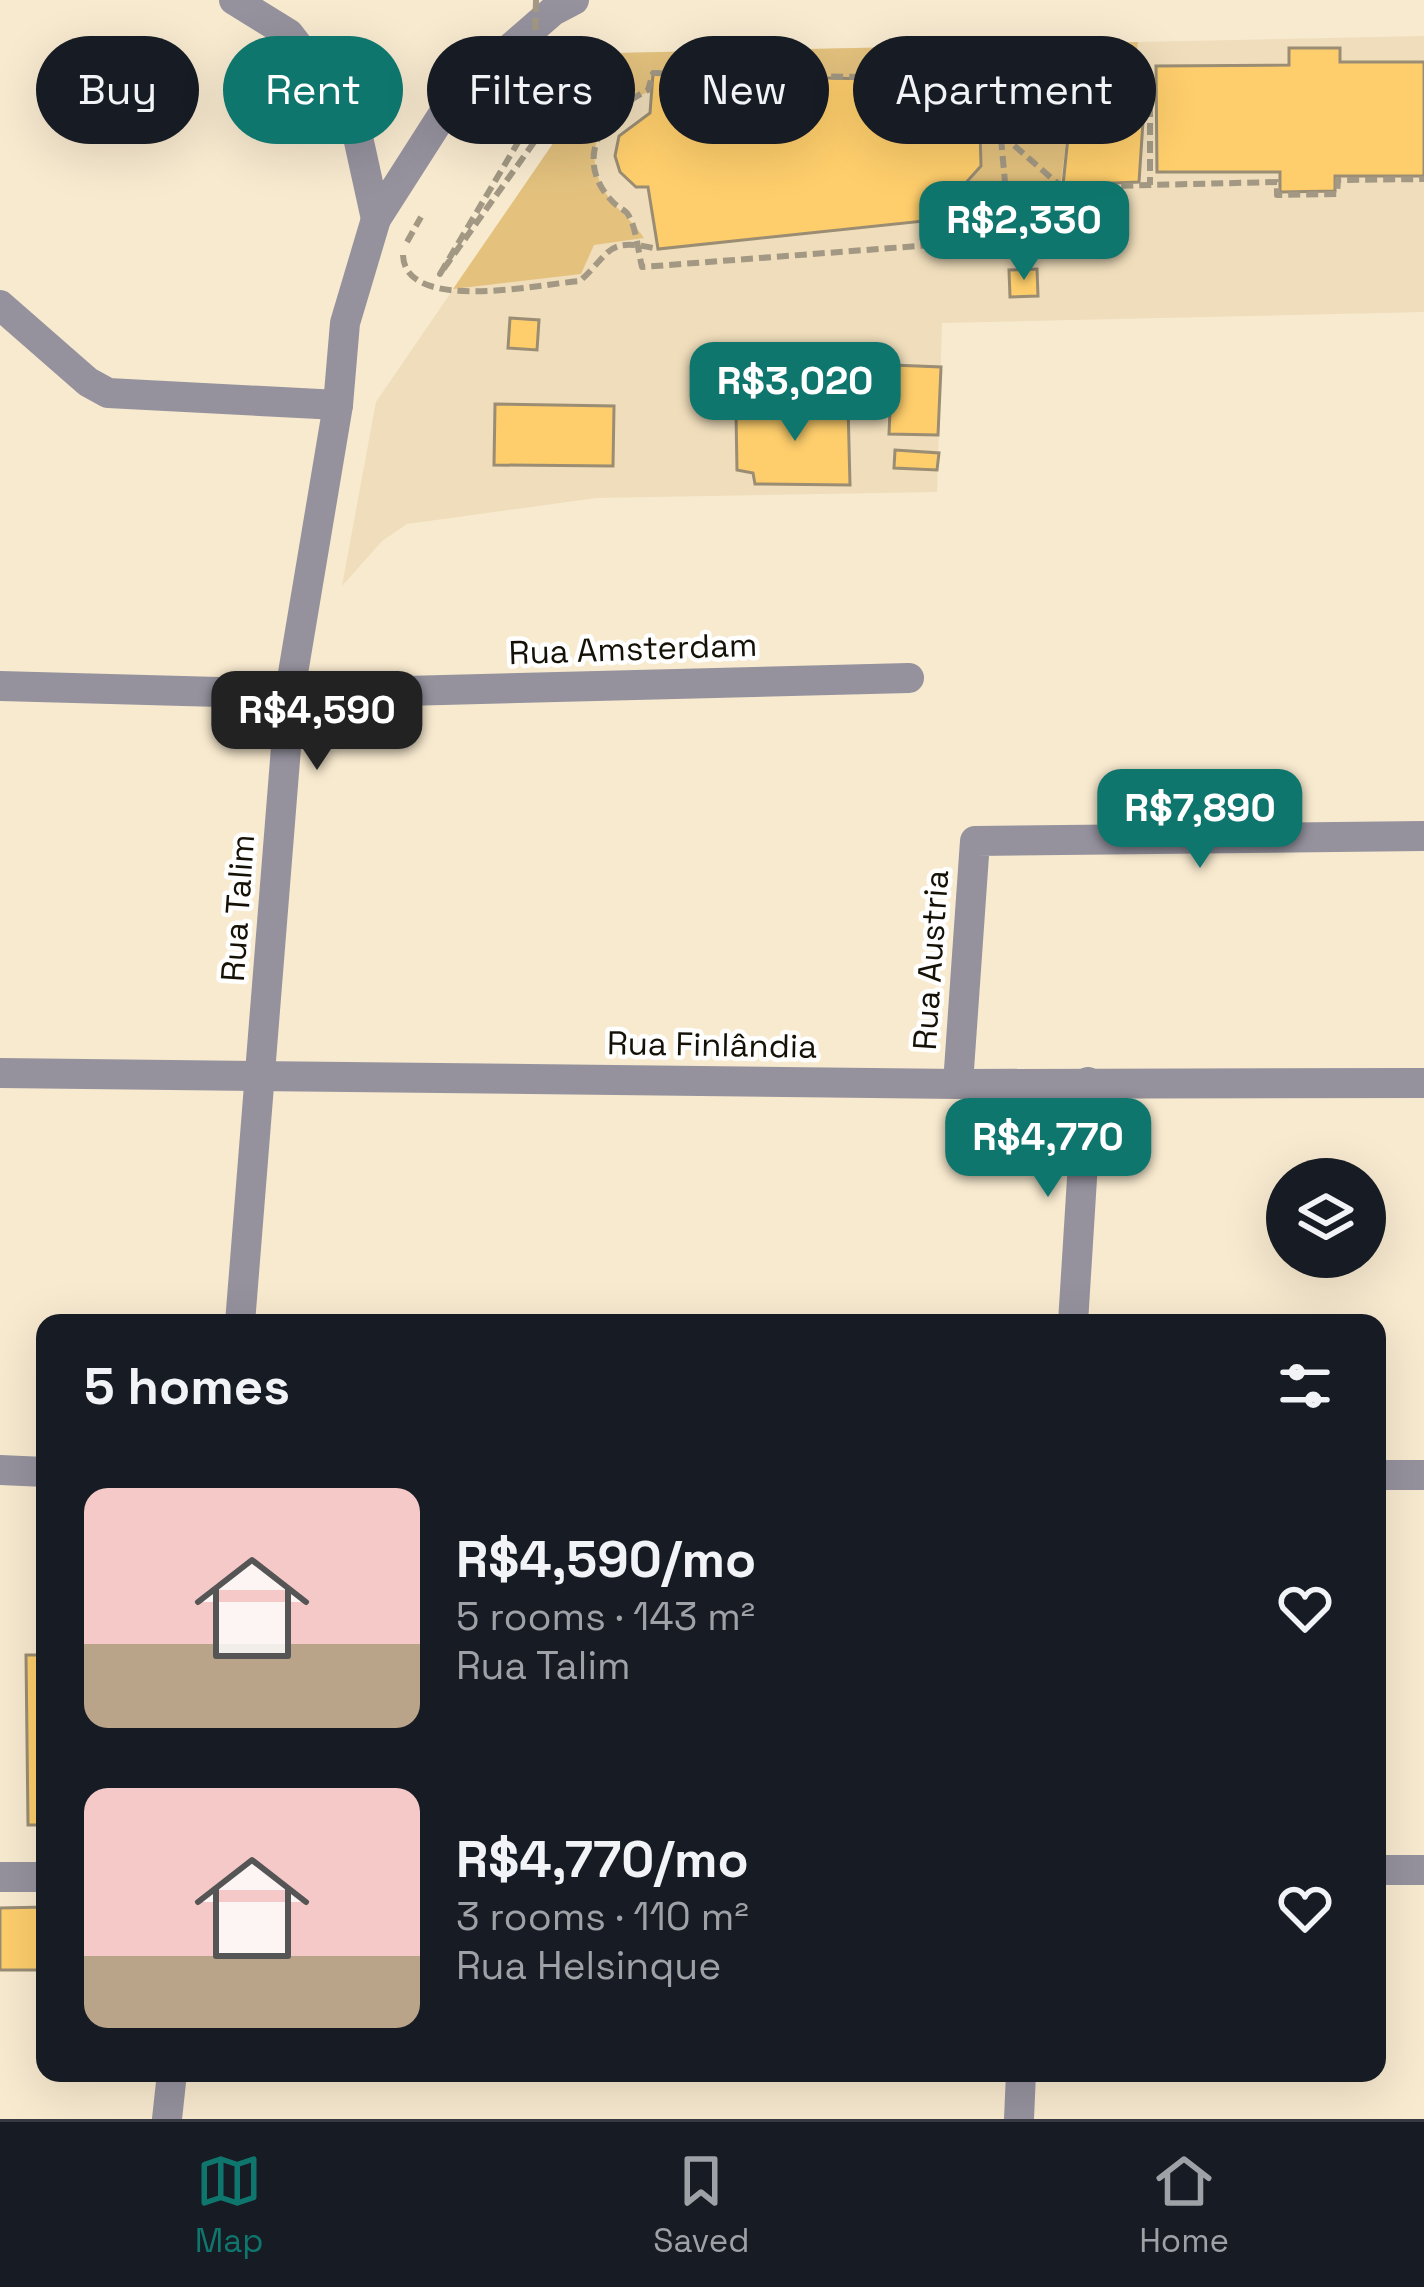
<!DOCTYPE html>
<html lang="en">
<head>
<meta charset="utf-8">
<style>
  body { margin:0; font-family:"Space Grotesk",sans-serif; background:#242831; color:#f1f3f6; height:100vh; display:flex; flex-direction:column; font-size:45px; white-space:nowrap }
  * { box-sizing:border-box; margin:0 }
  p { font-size:39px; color:#9ea1a6 }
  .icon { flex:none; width:66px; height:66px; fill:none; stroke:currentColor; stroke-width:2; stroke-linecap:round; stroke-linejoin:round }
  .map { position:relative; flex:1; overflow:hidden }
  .panel { position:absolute; left:36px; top:1314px; width:1350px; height:768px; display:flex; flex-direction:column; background:#171b24; border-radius:24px; box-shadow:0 12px 48px #0002 }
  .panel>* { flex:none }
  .top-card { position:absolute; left:36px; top:36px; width:1353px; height:108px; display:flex; gap:24px }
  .fabs { position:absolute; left:1266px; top:1158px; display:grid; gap:24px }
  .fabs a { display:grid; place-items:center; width:120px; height:120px; border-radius:50%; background:#171b24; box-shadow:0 12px 48px #0002; font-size:60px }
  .price { position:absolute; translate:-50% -102px; padding:0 27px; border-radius:24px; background:#0f766e; color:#fff; font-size:39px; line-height:78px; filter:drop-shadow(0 3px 6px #0008) }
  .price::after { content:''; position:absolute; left:50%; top:72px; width:36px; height:27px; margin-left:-18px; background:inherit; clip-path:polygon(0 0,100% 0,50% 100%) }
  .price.active { background:#222; color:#fff }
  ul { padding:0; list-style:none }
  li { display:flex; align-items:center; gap:36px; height:300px; padding:0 48px }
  li span { display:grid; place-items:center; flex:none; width:336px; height:240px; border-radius:24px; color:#555 }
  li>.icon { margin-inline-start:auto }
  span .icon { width:144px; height:144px; fill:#fffc; stroke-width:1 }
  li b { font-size:51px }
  h2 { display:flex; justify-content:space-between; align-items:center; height:144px; padding:0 48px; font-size:51px }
  .tag { padding:0 42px; border-radius:54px; background:#171b24; box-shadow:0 12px 48px #0002; font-size:42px; line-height:108px }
  .tag.active { background:#0f766e; color:#fff }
  .menu { display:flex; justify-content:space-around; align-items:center; height:168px; border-top:3px solid #363941; background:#171b24; font-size:33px; color:#9ea1a6 }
  .menu a { display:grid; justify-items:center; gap:6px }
  .menu .active { color:#0f766e }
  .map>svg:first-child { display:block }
  .built { fill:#efddbb }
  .green { fill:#e4c27e }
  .building { fill:#fece6c; stroke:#9a8d74; stroke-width:3 }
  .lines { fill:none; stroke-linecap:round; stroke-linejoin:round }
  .path { stroke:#a29883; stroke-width:6; stroke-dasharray:12 6; stroke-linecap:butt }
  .minor { stroke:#95929e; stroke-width:30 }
  .path-bridge { stroke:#a29883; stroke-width:6; stroke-dasharray:12 6; stroke-linecap:butt }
  .labels { text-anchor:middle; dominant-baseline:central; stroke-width:9; stroke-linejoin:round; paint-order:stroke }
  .street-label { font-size:33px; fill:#151107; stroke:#fff }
</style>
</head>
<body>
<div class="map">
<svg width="1424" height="2119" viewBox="0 0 1424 2119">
  <rect width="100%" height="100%" fill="#f8eacf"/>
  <path class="built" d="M1424,36V312L942,323L937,492L596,498L407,524L382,541L342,586L376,402L615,53Z"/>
  <path class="green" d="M1138,42L1134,77L1074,80L1056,221L953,218L955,195C979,177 986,160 980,129L959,113L958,79L654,73L651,91C605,107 577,149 607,195C618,211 633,221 644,238L594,245L581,274L453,289L615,53Z"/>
  <g class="building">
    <path d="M1289,48H1340V62H1424V176H1335V191L1280,192V172H1157L1156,66L1289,65Z"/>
    <path d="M653,74L958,81L959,113L980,130L981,166L955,195L953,218L658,249L648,187H636L620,172L615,156L619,136L650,113Z"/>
    <path d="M1146,76L1139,182L1063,185L1074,80Z"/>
    <path d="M1037,269L1038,296L1010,297L1009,270Z"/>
    <path d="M510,318L539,320L537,350L508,348Z"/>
    <path d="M892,365L941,367L938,435L889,434Z"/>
    <path d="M755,401L848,405L850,485L755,484L753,473L737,470L736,414L752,412Z"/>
    <path d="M495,404L614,406L613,466L494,465Z"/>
    <path d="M895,450L939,453L937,470L894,468Z"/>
    <path d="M26,1655H45V1825H28Z"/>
    <path d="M45,1907V1970H0V1908Z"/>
  </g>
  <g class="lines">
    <g class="path">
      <path d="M1150,87V185"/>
      <path d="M547,124L551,55"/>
      <path d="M1001,138L1010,238"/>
      <path d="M1064,189L1001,134L985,105L961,79L653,73L648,90C605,111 571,158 612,201C616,206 622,208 627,213C636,225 638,251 642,267L1010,239L1058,224L1065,187L1277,182V195L1337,194L1338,180L1424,179"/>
      <path d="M407,242L421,217"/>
      <path d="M403,255C405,314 540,284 580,281C612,252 605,237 658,249"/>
    </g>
    <g class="minor">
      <path d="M234,0L289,34L354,119L376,219"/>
      <path d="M0,305L88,382L108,393L338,405"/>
      <path d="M0,686L290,694L909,678"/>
      <path d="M0,1073L958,1084L1424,1083"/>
      <path d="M958,1084L975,841L1424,836"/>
      <path d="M240,1323L291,685L338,405L345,323L376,219L454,97L553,11L574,0"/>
      <path d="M1073,1323L1088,1082"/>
      <path d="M0,1470L45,1472"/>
      <path d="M1377,1475H1424"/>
      <path d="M1377,1870H1424"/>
      <path d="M0,1877H45"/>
      <path d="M167,2119L172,2073"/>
      <path d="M1019,2119L1021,2073"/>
    </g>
    <path class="path-bridge" d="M536,0L533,117L440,274L547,124"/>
  </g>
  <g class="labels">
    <g class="street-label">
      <text transform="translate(633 649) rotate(-2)">Rua Amsterdam</text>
      <text transform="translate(238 908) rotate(-86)">Rua Talim</text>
      <text transform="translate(931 960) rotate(-86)">Rua Austria</text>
      <text transform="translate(712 1045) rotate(1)">Rua Finlândia</text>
    </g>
  </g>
</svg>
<div class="fabs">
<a><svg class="icon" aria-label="layers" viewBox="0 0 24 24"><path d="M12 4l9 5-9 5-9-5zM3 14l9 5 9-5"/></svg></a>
</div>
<b class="price" style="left:1024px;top:283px">R$2,330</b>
<b class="price" style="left:795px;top:444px">R$3,020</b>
<b class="price active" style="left:317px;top:773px">R$4,590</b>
<b class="price" style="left:1200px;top:871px">R$7,890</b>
<b class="price" style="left:1048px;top:1200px">R$4,770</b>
<div class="top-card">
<a class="tag">Buy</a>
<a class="tag active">Rent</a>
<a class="tag">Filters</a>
<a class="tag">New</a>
<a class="tag">Apartment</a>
</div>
<section class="panel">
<h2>5 homes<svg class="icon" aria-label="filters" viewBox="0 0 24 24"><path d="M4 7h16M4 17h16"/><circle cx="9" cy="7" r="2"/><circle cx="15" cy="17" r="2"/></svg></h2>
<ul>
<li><span style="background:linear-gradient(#f6c9c9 65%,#b9a48a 0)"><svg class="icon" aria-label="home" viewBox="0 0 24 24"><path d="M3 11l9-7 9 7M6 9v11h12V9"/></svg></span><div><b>R$4,590/mo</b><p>5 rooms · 143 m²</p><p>Rua Talim</p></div><svg class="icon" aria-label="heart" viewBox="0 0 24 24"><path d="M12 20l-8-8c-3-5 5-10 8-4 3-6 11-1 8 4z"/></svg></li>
<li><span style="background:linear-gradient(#f6c9c9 70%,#b9a48a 0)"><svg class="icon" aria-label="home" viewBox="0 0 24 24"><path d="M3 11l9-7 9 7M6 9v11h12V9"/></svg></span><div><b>R$4,770/mo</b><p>3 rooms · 110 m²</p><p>Rua Helsinque</p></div><svg class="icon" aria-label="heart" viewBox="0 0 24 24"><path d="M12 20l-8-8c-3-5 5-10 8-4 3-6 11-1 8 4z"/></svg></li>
</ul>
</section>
</div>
<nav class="menu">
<a class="active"><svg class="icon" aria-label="map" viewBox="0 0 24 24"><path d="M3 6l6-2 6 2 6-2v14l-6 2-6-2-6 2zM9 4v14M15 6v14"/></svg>Map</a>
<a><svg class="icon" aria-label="saved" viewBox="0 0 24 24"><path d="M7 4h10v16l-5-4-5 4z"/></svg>Saved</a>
<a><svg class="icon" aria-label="home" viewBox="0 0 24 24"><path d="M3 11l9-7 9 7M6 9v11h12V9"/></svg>Home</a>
</nav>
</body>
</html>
